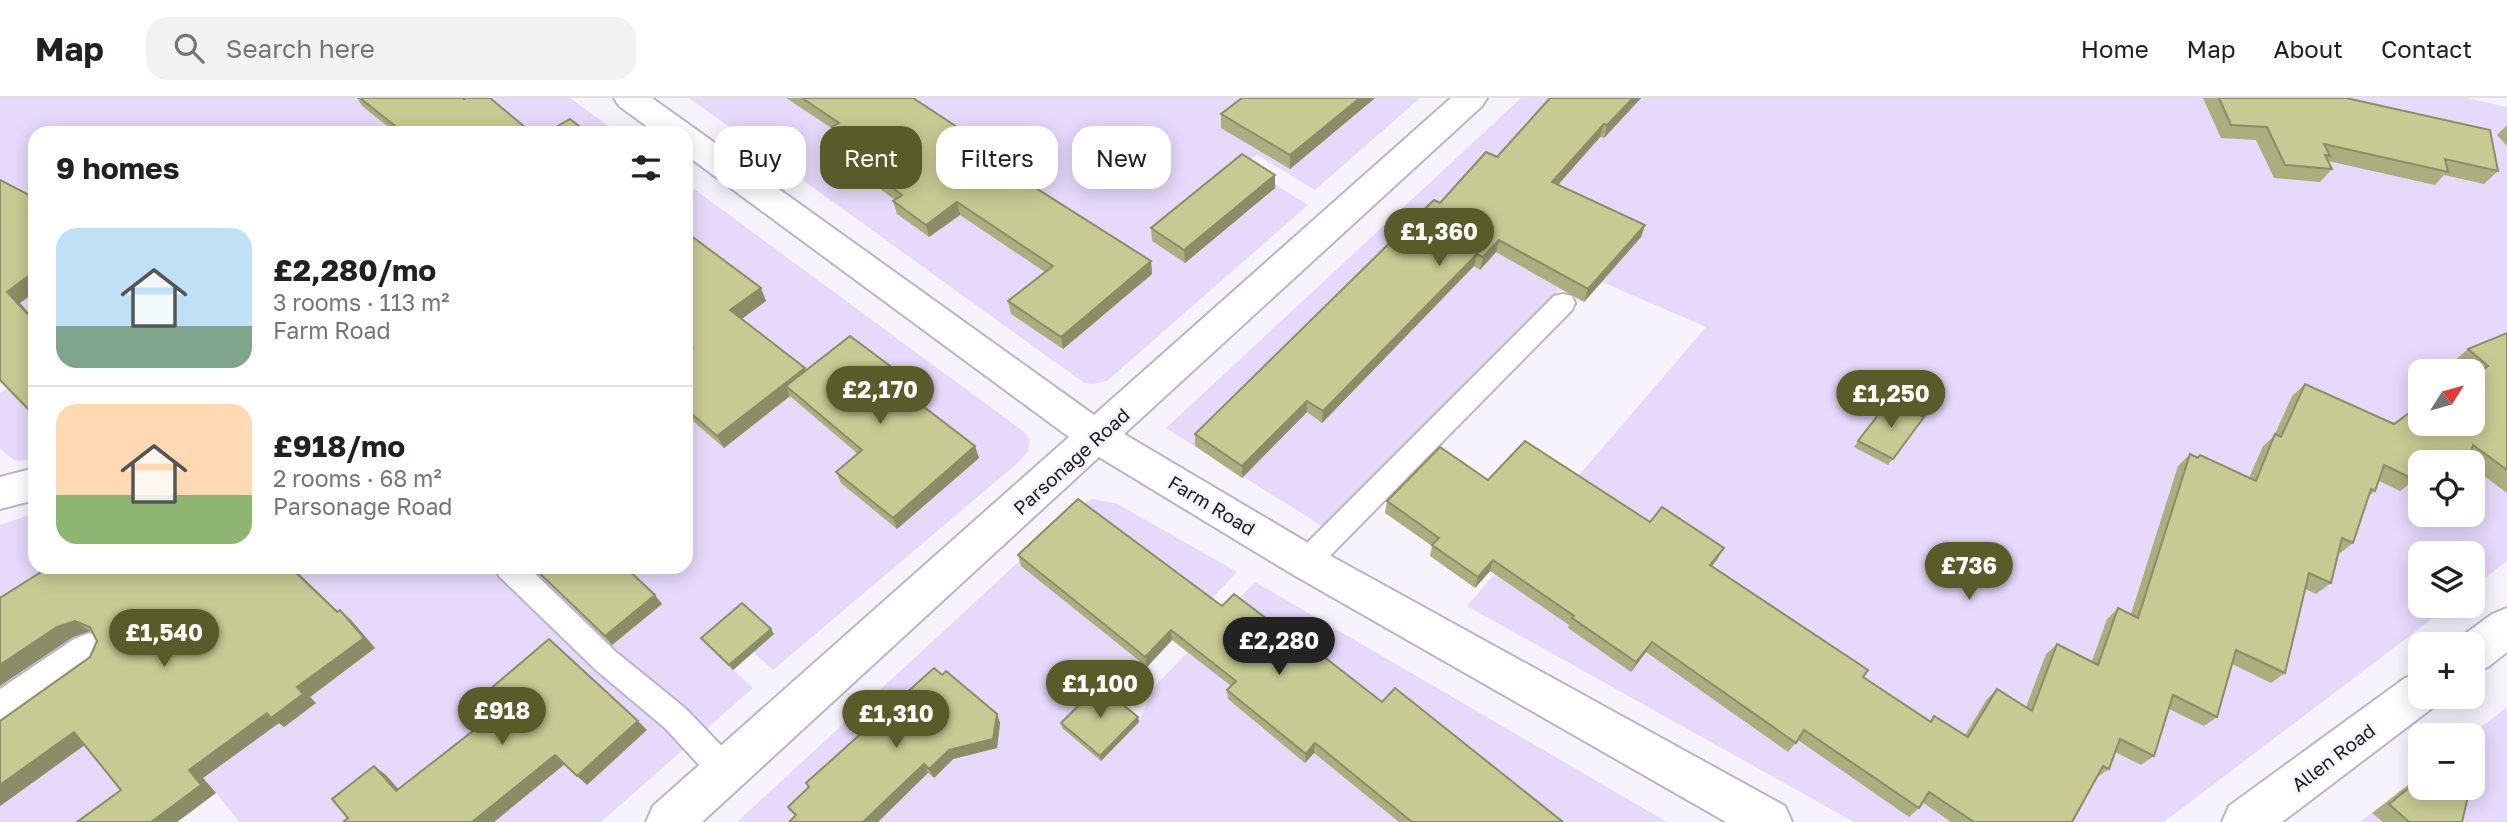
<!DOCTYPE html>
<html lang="en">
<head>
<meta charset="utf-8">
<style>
  body { margin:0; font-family:"Golos Text",sans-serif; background:#f2f2f2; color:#202124; height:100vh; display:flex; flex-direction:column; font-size:26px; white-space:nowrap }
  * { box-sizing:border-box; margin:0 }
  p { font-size:23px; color:#757577 }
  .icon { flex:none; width:38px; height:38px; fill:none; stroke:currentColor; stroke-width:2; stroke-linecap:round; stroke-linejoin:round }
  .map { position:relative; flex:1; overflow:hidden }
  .sheet { position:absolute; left:28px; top:28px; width:665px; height:448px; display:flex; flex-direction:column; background:#fff; border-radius:21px; box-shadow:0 4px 18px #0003 }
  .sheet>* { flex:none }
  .banner { position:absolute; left:714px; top:28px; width:665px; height:63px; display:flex; gap:14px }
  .needle { width:46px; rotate:53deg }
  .fabs { position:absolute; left:2408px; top:261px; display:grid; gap:14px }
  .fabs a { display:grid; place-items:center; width:77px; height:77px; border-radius:14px; background:#fff; box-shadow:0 4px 18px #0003; font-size:35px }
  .price { position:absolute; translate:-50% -60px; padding:0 16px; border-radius:24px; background:#595b28; color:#fff; font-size:23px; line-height:46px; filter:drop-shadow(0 2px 4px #0008) }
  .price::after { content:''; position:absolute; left:50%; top:42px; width:21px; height:16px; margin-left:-10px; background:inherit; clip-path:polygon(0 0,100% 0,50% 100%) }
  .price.current { background:#222; color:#fff }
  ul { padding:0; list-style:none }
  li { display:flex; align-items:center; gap:21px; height:175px; padding:0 28px }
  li+li { border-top:2px solid #e0e0e0 }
  li span { display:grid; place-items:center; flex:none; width:196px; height:140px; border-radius:21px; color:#555 }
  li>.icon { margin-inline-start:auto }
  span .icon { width:84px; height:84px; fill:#fffc; stroke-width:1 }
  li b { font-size:30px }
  h2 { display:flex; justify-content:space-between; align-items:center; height:84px; padding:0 28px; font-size:30px }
  .tag { padding:0 24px; border-radius:21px; background:#fff; box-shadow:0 4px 18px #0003; font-size:24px; line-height:63px }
  .tag.current { background:#595b28; color:#fff }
  header { display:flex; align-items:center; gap:42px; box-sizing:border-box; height:98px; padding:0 35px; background:#fff; border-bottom:2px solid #e0e0e0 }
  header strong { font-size:33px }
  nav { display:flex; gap:38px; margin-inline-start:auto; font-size:24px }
  .search { width:490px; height:63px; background:#f2f2f2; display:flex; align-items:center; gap:18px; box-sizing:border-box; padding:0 24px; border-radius:21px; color:#757577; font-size:26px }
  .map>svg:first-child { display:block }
  .green { fill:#e6d9fb; fill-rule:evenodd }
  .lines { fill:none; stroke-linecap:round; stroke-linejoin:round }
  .service-casing { stroke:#bbb3ca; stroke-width:4 }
  .minor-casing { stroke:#bbb3ca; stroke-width:4 }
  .service { fill:#fff; fill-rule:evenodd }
  .minor { fill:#fff; fill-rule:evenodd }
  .wall { fill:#abae7e }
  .shaded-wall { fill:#8b8d66 }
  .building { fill:#c7ca92; stroke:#8b8d66; stroke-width:2 }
  .labels { text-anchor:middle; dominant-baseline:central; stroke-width:5; stroke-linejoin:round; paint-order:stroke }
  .street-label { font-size:19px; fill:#1c1921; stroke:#f7f3fd }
</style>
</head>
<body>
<header>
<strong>Map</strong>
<div class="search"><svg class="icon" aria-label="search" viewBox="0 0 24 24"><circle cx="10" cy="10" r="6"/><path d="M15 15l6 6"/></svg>Search here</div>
<nav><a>Home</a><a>Map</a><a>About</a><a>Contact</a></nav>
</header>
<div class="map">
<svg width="2507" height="724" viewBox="0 0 2507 724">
  <rect width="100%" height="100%" fill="#f7f3fd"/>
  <g class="green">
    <path d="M0,0H570L618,35H35V260L0,165Z"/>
    <path d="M689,0H1420L1315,92L1257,57L1244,67L1308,107L1107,283L1094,286L1084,285Z"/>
    <path d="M1521,0H2467L2507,9V463L2473,489V455H2420V508H2449L2164,724H1854L1467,508L1706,229L1602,184L1584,204L1560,191L1325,430L1166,330ZM2420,273H2473V326H2420ZM2420,364H2473V416H2420Z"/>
    <path d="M686,85L1024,334L1030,342L1028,353L1020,363L773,572L753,554L734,572L753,590L601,724H239L216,695L178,724H0V630L122,546L105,526L43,567L15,574L0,556V427L35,415V469H686Z"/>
    <path d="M35,274V359C17,366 13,363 0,350V295Z"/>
    <path d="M1092,401L1116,405L1237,474L1147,569L1100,592L1138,624L1156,587L1255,484L1667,724H737L1079,408Z"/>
    <path d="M2507,609V724H2360L2420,677V690H2473L2471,637Z"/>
  </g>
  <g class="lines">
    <g class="service-casing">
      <g id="service">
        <path d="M1563,196L1572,198L1575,205L1572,212L1316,472L1306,476L1296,472L1292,464L1296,456L1554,198Z"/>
        <path d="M495,469H528L616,554L685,610L736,663L740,673L736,683L725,687L714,683L665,630L596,572L499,478Z"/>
      </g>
    </g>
    <g class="minor-casing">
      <g id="minor">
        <path d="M614,0H652L1094,317L1451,0H1487L1482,8L1124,336L1320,452L1785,708L1792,724H1726L1292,476L1099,359L702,724H646L653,708L1069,339L686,57V35H656L619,8Z"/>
        <path d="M35,370V402L0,411V379Z"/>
        <path d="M2507,510V554L2488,569L2473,574V546H2456L2458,541L2492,516Z"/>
        <path d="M89,535L104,541L110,554L104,567L15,630L0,636V591L74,541Z"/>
        <path d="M2420,574V598H2439L2435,608L2282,724H2222L2229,708L2405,580Z"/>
      </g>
    </g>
    <use href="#service" class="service"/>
    <use href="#minor" class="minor"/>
  </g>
  <g class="wall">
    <path d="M357,0H463L532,35H396L362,8Z"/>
    <path d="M786,0H913L992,62L1151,163L1152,176L1063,251L1011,216L1008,203L1045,174L960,117L929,139L897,116L893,103L895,102L861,77L857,64L863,60L837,42L833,31Z"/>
    <path d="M1242,0H1375L1290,71L1221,30V16Z"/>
    <path d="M1550,0H1641L1604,40L1600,39L1558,87L1645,127L1641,139L1584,204L1496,154L1480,172L1474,168L1322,325L1307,314L1242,380L1195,348V336L1440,105L1497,59Z"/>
    <path d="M2203,0H2346L2498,73L2484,86L2444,77L2435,87L2328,63L2332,71L2320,84L2274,80L2256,42L2221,40Z"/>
    <path d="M2507,27V48L2497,37Z"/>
    <path d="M1275,77V90L1185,165L1152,143L1151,130Z"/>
    <path d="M686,134L766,203L742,221L806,272L917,288L921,300L917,303L975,348L979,360L897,431L841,385L836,374L858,356L790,298L724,350L686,317V255L688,253L686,251Z"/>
    <path d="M2507,235V395L2473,370V364H2420V376L2417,375L2415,382L2400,393L2379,383L2375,393L2369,398L2353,445L2339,456L2331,485L2316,496L2305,491L2285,575L2271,585L2232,566L2217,619L2204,628L2169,611L2154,658L2141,667L2115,654L2109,671L2096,680L2072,724H1951L1922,704L1919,710L1909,719L1798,642L1788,654L1646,554L1631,574L1568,530L1569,527L1490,473L1475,490L1430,458L1432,448L1385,415L1387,403L1488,382L1650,424L1718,460L1712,468L1863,579L1930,623L1934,618L1965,637L1987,601L1997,591L2026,609L2046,556L2057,546L2092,563L2107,521L2118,510L2131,516L2178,368L2190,356L2197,360L2200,357L2249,380L2263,348L2274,338L2292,298L2305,286L2394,326H2473V273H2465L2454,263L2468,251Z"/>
    <path d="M1924,319L1888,367L1854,349L1858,343Z"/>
    <path d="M1018,457L1222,508L1284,534L1382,604L1563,724H1399L1314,655L1305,665L1228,601L1227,592L1231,588L1172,542L1147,569L1021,468Z"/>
    <path d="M49,469H292L338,514L351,522L375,550L310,599L316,605L284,629L279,625L203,680L216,695L121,692L85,647L0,708V623L90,559L97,543L92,534L90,533L73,539Z"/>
    <path d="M532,469H630L627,471L662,506L612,547Z"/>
    <path d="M774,536L733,572L705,545L701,540Z"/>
    <path d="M942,577L997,616L1000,625L997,650L953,661L934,680L928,675L795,718L788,709Z"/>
    <path d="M1138,619L1139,624L1101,663L1062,630L1061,625Z"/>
    <path d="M2420,678V690L2462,724H2383L2372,715Z"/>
  </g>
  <g class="shaded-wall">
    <path d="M1360,0H1375L1290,71V57Z"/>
    <path d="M1633,0H1641L1604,40L1607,27Z"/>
    <path d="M1604,26L1600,39L1549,97L1552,84Z"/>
    <path d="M989,50L992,63L982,56Z"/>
    <path d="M1275,77V90L1185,165L1184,152Z"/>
    <path d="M957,104L960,117L929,139L926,127Z"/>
    <path d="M1645,127L1641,139L1584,204L1588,191Z"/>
    <path d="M1499,142L1496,154L1480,172L1483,159Z"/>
    <path d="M1477,156L1474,168L1322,325L1323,313Z"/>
    <path d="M1151,163L1152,176L1063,251L1061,239Z"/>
    <path d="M35,173V194L20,205L35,222V224L7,194Z"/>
    <path d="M761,190L766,203L736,225L730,212Z"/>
    <path d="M805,270L810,283L786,288L790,298L724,350L717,338Z"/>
    <path d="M917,288L921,300L911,308L907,296Z"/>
    <path d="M1307,303V314L1242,380V368Z"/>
    <path d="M975,348L979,360L897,431L893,420Z"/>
    <path d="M1724,450L1718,460L1704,478L1710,467Z"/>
    <path d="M1493,462L1490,473L1475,490L1478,479Z"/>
    <path d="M290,469H292L349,524L337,514Z"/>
    <path d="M655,497L662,506L612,547L605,538Z"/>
    <path d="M340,512L351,522L375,550L310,599L316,605L284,629L279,625L203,680L216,695L177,724H151L189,672L297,589Z"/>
    <path d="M75,523L90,533L73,539L0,588V567L57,529Z"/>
    <path d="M771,531L774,536L733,572L729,567Z"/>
    <path d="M1171,532L1172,542L1147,569L1145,559Z"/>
    <path d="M1652,544L1646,554L1631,574L1636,564Z"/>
    <path d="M997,616L1000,625L997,650L953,661L934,680L929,671L949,652Z"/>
    <path d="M1138,619L1139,624L1101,663L1100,658Z"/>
    <path d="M638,623L647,632L587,687L577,678Z"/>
    <path d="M74,634L90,643L0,708V687Z"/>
    <path d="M1315,645L1314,655L1305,665L1306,656Z"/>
    <path d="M555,657L565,666L494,724H472Z"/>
    <path d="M924,666L928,675L878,724H863Z"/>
    <path d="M374,668L386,677L408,702L396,693Z"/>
  </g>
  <g class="building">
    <path d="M360,0H463L464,1L466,0H490L532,35H404Z"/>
    <path d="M802,0H913L989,50L982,56L1151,163L1061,239L1008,203L1053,168L957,104L926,127L893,103L902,97L857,64L871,55L832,29L839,25Z"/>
    <path d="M1242,0H1360L1290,57L1221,16Z"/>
    <path d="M1550,0H1633L1607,27L1604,26L1552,84L1645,127L1588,191L1499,142L1483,159L1477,156L1323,313L1307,303L1242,368L1195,336L1412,123L1434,102L1440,105L1486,54L1497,59Z"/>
    <path d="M2219,0H2346L2490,32L2498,73L2445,61L2448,74L2324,46L2330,58L2325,57L2332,71L2285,67L2267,29L2231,27Z"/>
    <path d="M570,21L588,35H546Z"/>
    <path d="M1242,56L1275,77L1184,152L1151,130Z"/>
    <path d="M0,82L35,100V173L7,194L35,224V318L0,282Z"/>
    <path d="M686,134L761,190L730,212L805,270L717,338L686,311V255L693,250L686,244Z"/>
    <path d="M2507,235V372L2473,347L2467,364H2433L2424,359L2422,364H2420V368L2415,382L2384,367L2375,393L2371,391L2353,445L2342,440L2331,485L2309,475L2285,575L2236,552L2217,619L2173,597L2154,658L2120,641L2109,671L2103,668L2072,724H1974L1929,694L1919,710L1804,632L1796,645L1652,544L1636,564L1572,520L1574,518L1493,462L1478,479L1432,447L1439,440L1387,403L1440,349L1488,382L1525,343L1650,424L1662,409L1724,450L1710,467L1868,572L1863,579L1931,624L1934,618L1968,639L1997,591L2032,613L2057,546L2098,567L2118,510L2138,520L2190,356L2198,360L2200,357L2256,383L2275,336L2281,339L2305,286L2394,326L2420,307V326H2473V279L2488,268L2468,251Z"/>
    <path d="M850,238L917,288L907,296L975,348L893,420L836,374L862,352L786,288Z"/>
    <path d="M1889,303L1924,319L1893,361L1858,343Z"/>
    <path d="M1078,401L1222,508L1234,496L1284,534L1287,530L1382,604L1395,590L1563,724H1412L1315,645L1306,656L1227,592L1236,583L1171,532L1145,559L1018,457Z"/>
    <path d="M49,469H290L337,514L340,512L364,540L297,589L303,596L271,620L267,615L189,672L201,687L151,724H77L121,692L74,634L0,687V623L90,559L97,543L90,529L75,523L57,529L0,567V500Z"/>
    <path d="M533,469H625L655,497L605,538Z"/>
    <path d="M742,505L771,531L729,567L701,540Z"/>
    <path d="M549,541L638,623L577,678L555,657L472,724H343L348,720L332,701L374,668L396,693L505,608L489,592Z"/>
    <path d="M934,570L942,577L946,573L997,616L993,641L949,652L929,671L924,666L863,724H789L796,717L788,709L809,689L806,685Z"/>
    <path d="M1099,587L1138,619L1100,658L1061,625Z"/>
    <path d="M2420,681V690H2470L2462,724H2409L2389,706Z"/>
  </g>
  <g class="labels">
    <g class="street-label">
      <text transform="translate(1071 363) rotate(-42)">Parsonage Road</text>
      <text transform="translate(1212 407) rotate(31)">Farm Road</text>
      <text transform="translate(2333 659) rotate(-37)">Allen Road</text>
    </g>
  </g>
</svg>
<div class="fabs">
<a><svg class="needle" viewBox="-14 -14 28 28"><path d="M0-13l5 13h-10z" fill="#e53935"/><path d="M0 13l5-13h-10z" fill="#757577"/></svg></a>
<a><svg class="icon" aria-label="locate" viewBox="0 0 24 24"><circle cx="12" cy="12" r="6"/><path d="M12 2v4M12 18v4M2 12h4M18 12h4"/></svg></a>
<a><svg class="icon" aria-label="layers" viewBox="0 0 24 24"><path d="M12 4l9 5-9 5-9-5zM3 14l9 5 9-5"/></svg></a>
<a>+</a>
<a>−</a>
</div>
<b class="price" style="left:1439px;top:170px">£1,360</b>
<b class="price" style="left:880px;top:328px">£2,170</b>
<b class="price" style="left:1891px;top:332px">£1,250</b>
<b class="price" style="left:1969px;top:504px">£736</b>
<b class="price" style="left:164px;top:571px">£1,540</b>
<b class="price current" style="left:1279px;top:579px">£2,280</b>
<b class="price" style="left:1100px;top:622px">£1,100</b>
<b class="price" style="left:502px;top:649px">£918</b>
<b class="price" style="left:896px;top:652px">£1,310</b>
<div class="banner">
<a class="tag">Buy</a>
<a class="tag current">Rent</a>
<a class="tag">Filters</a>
<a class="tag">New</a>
</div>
<section class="sheet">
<h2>9 homes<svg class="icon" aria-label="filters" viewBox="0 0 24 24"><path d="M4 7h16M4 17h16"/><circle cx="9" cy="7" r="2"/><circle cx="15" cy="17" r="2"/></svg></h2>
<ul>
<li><span style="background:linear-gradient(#bfe0f5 70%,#7fa58c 0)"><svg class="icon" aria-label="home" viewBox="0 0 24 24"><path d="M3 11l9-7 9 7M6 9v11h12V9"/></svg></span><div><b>£2,280/mo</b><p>3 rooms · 113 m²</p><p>Farm Road</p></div></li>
<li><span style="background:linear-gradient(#ffd9b3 65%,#8fb573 0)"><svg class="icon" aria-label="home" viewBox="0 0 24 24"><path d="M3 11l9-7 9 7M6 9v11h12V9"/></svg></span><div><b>£918/mo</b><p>2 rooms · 68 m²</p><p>Parsonage Road</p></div></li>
</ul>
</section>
</div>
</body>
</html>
